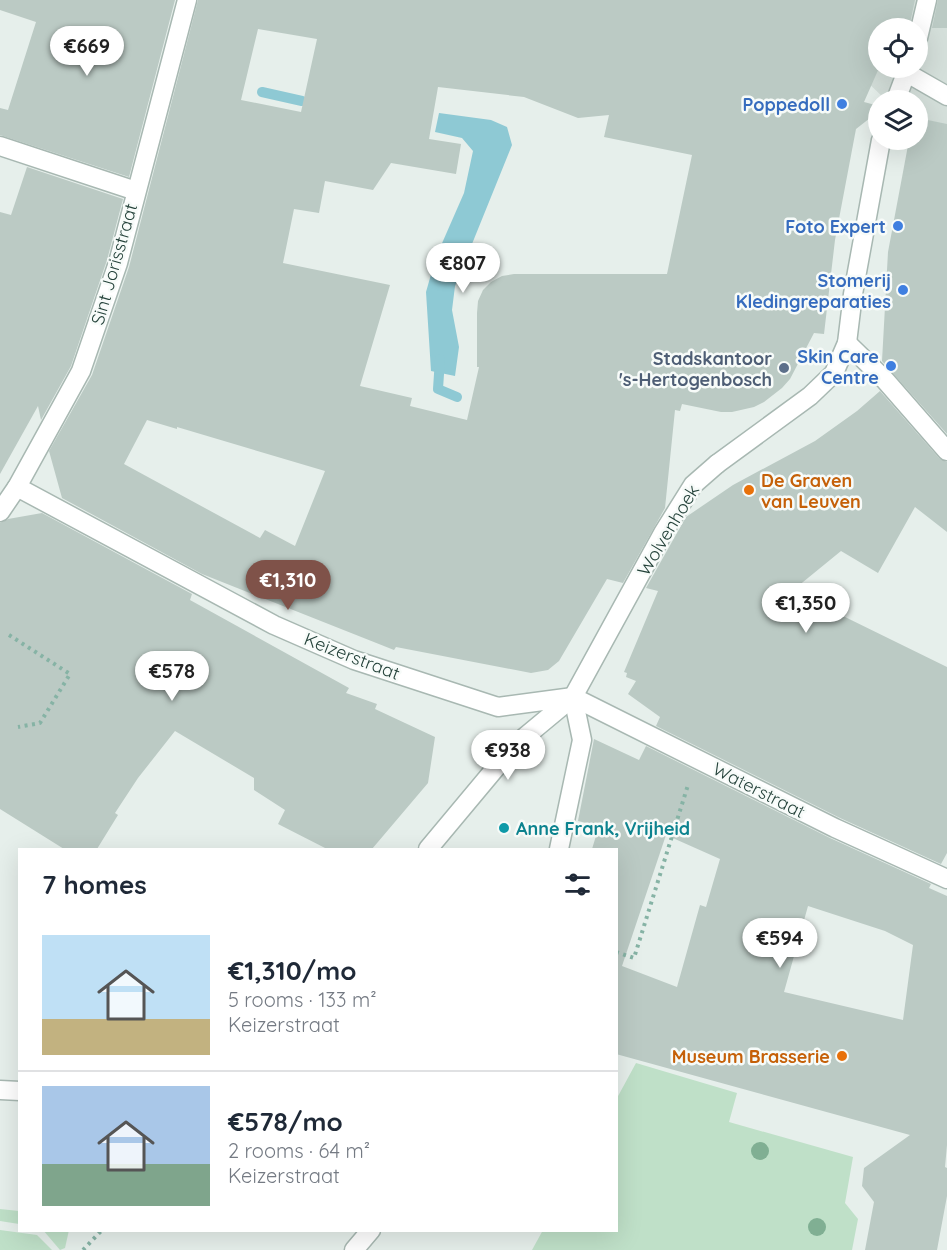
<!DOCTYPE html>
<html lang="en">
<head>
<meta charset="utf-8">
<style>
  body { margin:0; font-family:Quicksand,sans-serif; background:#f2f2f3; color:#1f2937; height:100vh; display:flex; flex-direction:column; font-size:22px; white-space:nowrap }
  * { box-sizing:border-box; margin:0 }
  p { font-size:20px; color:#747a83 }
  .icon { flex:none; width:33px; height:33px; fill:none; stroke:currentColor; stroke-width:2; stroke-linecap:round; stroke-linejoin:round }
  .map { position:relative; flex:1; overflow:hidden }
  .drawer { position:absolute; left:18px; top:848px; width:600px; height:384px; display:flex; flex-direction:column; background:#fff; border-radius:0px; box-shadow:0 6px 24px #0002 }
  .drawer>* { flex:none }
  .controls { position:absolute; left:868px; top:18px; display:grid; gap:12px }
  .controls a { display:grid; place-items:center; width:60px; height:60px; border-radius:50%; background:#fff; box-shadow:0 6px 24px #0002; font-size:30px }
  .price { position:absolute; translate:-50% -51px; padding:0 14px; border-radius:21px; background:#fff; color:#222; font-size:20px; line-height:39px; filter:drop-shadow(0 2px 3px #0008) }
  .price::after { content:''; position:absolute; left:50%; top:36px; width:18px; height:14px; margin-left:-9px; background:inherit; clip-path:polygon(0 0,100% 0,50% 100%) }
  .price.active { background:#7f5249; color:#fff }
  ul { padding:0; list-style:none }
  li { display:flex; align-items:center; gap:18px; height:150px; padding:0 24px }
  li+li { border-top:2px solid #e0e1e3 }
  li span { display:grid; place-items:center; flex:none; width:168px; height:120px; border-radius:0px; color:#555 }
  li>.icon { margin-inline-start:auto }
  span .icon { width:72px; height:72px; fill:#fffc; stroke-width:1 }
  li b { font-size:26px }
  h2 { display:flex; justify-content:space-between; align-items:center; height:72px; padding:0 24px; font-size:26px }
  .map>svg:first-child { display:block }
  .built { fill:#d4dfda; fill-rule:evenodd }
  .green { fill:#bfe0c8 }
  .water { fill:#8ec9d4 }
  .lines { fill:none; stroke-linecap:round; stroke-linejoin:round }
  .stream { stroke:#8ec9d4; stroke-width:10 }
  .building { fill:#bbcac4; fill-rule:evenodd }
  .pedestrian-casing { stroke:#a8b8b2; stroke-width:21 }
  .minor-casing { stroke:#a8b8b2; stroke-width:21 }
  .path { stroke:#86b3a5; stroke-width:4; stroke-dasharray:3 4.5; stroke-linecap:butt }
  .pedestrian { stroke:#fff; stroke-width:18 }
  .minor { stroke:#fff; stroke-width:18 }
  .tree { fill:#80af93 }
  .shop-dot { fill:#3f7fe0; stroke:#f7fbf9; stroke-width:2 }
  .service-dot { fill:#5c6f8a; stroke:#f7fbf9; stroke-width:2 }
  .food-dot { fill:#e8710a; stroke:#f7fbf9; stroke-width:2 }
  .culture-dot { fill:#0f9aa8; stroke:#f7fbf9; stroke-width:2 }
  .labels { text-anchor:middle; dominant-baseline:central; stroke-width:5; stroke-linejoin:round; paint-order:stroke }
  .shop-label { font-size:18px; font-weight:bold; fill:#366cbe; stroke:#f7fbf9; text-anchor:end }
  .street-label { font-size:18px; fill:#24423a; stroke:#f7fbf9 }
  .service-label { font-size:18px; font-weight:bold; fill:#4e5e75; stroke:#f7fbf9; text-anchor:end }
  .food-label { font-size:18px; font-weight:bold; fill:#c56008; stroke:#f7fbf9; text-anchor:start }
  .culture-label { font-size:18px; font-weight:bold; fill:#0d838f; stroke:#f7fbf9; text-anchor:start }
</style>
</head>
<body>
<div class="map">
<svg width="947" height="1250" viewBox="0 0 947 1250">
  <rect width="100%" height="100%" fill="#e6efeb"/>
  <path class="built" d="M782,0H947V159L918,131V100H886ZM879,28H918V68H879Z"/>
  <g class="green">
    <path d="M636,1063L737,1093L729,1122L853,1157L845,1203L858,1219L852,1250H532L543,1230H616L617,1098Z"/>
    <path d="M0,1209L19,1211V1224L0,1221Z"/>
    <path d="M0,1230L37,1235L52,1250H0Z"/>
    <path d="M43,1230H69L65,1248L60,1250Z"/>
  </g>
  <path class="water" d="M439,113L491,120L507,127L512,145L455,286L452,310L459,347L455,376L431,371L426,292L436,257L464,193L473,151L462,138L435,132Z"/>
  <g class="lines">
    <g class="stream">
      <path d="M262,92L302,101"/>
      <path d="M440,359L438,389L457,397"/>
    </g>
  </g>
  <g class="building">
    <path d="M0,0H175L129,177L0,135V108L8,110L36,22L0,10Z"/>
    <path d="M198,0H915L909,28H879V68L864,102L879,106V111L856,129L835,240L824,334L814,333L790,379L782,388L764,402L754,407L732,412H721L682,404L680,411L675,410L665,508L623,583L607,579L559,661L548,670L531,673L396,647L394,650L202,574L62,498L49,451L92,375L129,267ZM258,29L317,39L301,112L241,100ZM438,87L524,97L578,118L609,115L604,137L692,155L667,274H514L502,276L491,282L483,290L478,301L477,313V367H479L467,420L410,406L412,398L360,386L390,285L283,263L294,209L319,213L325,181L373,190L391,163L456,174L461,144L429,139ZM147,420L177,429V427L325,471L295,546L265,530L260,538L124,464Z"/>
    <path d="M938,0H947V28H932Z"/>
    <path d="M918,118L947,124V434L882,361L888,252L909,140H918Z"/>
    <path d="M27,167L123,199L107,260L71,366L41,420L38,406L0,474V212L11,215Z"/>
    <path d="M880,391L939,458L947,462V532L915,507L878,573L841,551L792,591L947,667V853L941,864L840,818L656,726L660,717L628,694L636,681L626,677L627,673L624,672L658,591L646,588L686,517L733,485L815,441L857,411Z"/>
    <path d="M42,513L192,594L190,600L349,688L346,693L377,704L375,709L435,737L428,783L372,849H327L278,824L285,810L254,790V778L175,731L138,778L115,813L118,815L97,849H64L0,809V523L8,519Z"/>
    <path d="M594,739L639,760L646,746L830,838L931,884L929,888L947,896V1145L945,1167L947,1168V1196L937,1250H865L874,1202L862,1186L864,1168L910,1135L616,1054V849H592L599,826L578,821ZM666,835L720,859L706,907L700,905L677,987L622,966ZM808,906L885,931L913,945L903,1020L784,992Z"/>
  </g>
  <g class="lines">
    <g class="pedestrian-casing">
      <g id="pedestrian">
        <path d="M918,38L927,0"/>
        <path d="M907,73L947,96"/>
        <path d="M896,100L908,68"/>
        <path d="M847,343L885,380L947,451"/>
        <path d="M717,464L810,396L834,373L847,343L853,294L881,140"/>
      </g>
    </g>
    <g class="minor-casing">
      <g id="minor">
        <path d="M0,146L136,191"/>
        <path d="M17,487L274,625L354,660L498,707L573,697"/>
        <path d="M0,512L17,487L81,371L118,263L187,0"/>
        <path d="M573,697L835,828L947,879"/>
        <path d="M428,849L514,746L573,697L663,533L693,485L717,464"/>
        <path d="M559,849L582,740L573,697"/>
        <path d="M0,1090L20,1091"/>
        <path d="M354,1250L371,1230"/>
      </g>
    </g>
    <g class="path">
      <path d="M9,635L70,674L40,723L18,727"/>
      <path d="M616,952L634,958L688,785"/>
      <path d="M83,1250L102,1230"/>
    </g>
    <use href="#pedestrian" class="pedestrian"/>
    <use href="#minor" class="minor"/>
  </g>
  <g class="tree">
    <circle cx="760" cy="1151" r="9"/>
    <circle cx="817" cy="1227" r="9"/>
  </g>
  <g class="shop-dot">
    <circle cx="842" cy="104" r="6"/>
    <circle cx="898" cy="226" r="6"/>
    <circle cx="903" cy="290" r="6"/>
    <circle cx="891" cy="366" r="6"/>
  </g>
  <circle class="service-dot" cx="784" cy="368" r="6"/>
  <g class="food-dot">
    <circle cx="749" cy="490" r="6"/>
    <circle cx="842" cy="1056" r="6"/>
  </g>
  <circle class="culture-dot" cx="504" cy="828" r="6"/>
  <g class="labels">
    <g class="shop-label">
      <text x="830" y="104">Poppedoll</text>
      <text x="886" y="226">Foto Expert</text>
      <text x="891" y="280">Stomerij<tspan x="891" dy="21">Kledingreparaties</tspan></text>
      <text x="879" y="356">Skin Care<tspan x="879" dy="21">Centre</tspan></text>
    </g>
    <g class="street-label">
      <text transform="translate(114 264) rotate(-74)">Sint Jorisstraat</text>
      <text transform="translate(668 530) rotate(-59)">Wolvenhoek</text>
      <text transform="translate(352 656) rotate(21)">Keizerstraat</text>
      <text transform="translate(759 790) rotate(27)">Waterstraat</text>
    </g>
    <g class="service-label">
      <text x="772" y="358">Stadskantoor<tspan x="772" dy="21">'s-Hertogenbosch</tspan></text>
    </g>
    <g class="food-label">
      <text x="761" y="480">De Graven<tspan x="761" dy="21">van Leuven</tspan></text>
      <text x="830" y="1056" text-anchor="end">Museum Brasserie</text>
    </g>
    <g class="culture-label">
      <text x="516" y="828">Anne Frank, Vrijheid</text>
    </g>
  </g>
</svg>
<div class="controls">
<a><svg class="icon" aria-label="locate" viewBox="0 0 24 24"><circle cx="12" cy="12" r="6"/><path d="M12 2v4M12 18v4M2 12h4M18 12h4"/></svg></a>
<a><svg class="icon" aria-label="layers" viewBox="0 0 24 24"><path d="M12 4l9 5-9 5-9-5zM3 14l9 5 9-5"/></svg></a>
</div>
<b class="price" style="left:87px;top:77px">€669</b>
<b class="price" style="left:463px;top:294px">€807</b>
<b class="price active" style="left:288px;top:611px">€1,310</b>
<b class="price" style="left:806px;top:634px">€1,350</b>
<b class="price" style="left:172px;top:702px">€578</b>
<b class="price" style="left:508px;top:781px">€938</b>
<b class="price" style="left:780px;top:969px">€594</b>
<section class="drawer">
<h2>7 homes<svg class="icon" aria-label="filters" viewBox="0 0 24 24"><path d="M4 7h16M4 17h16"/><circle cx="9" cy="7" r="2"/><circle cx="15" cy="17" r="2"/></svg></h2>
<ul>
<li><span style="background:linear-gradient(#bfe0f5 70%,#c2b280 0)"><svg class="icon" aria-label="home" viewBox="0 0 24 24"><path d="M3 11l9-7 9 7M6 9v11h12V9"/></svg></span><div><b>€1,310/mo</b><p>5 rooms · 133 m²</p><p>Keizerstraat</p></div></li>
<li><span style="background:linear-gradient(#a9c7e8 65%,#7fa58c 0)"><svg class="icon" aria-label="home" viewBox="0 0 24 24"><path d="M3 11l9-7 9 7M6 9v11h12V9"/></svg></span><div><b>€578/mo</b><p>2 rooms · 64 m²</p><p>Keizerstraat</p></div></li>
</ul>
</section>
</div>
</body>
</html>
